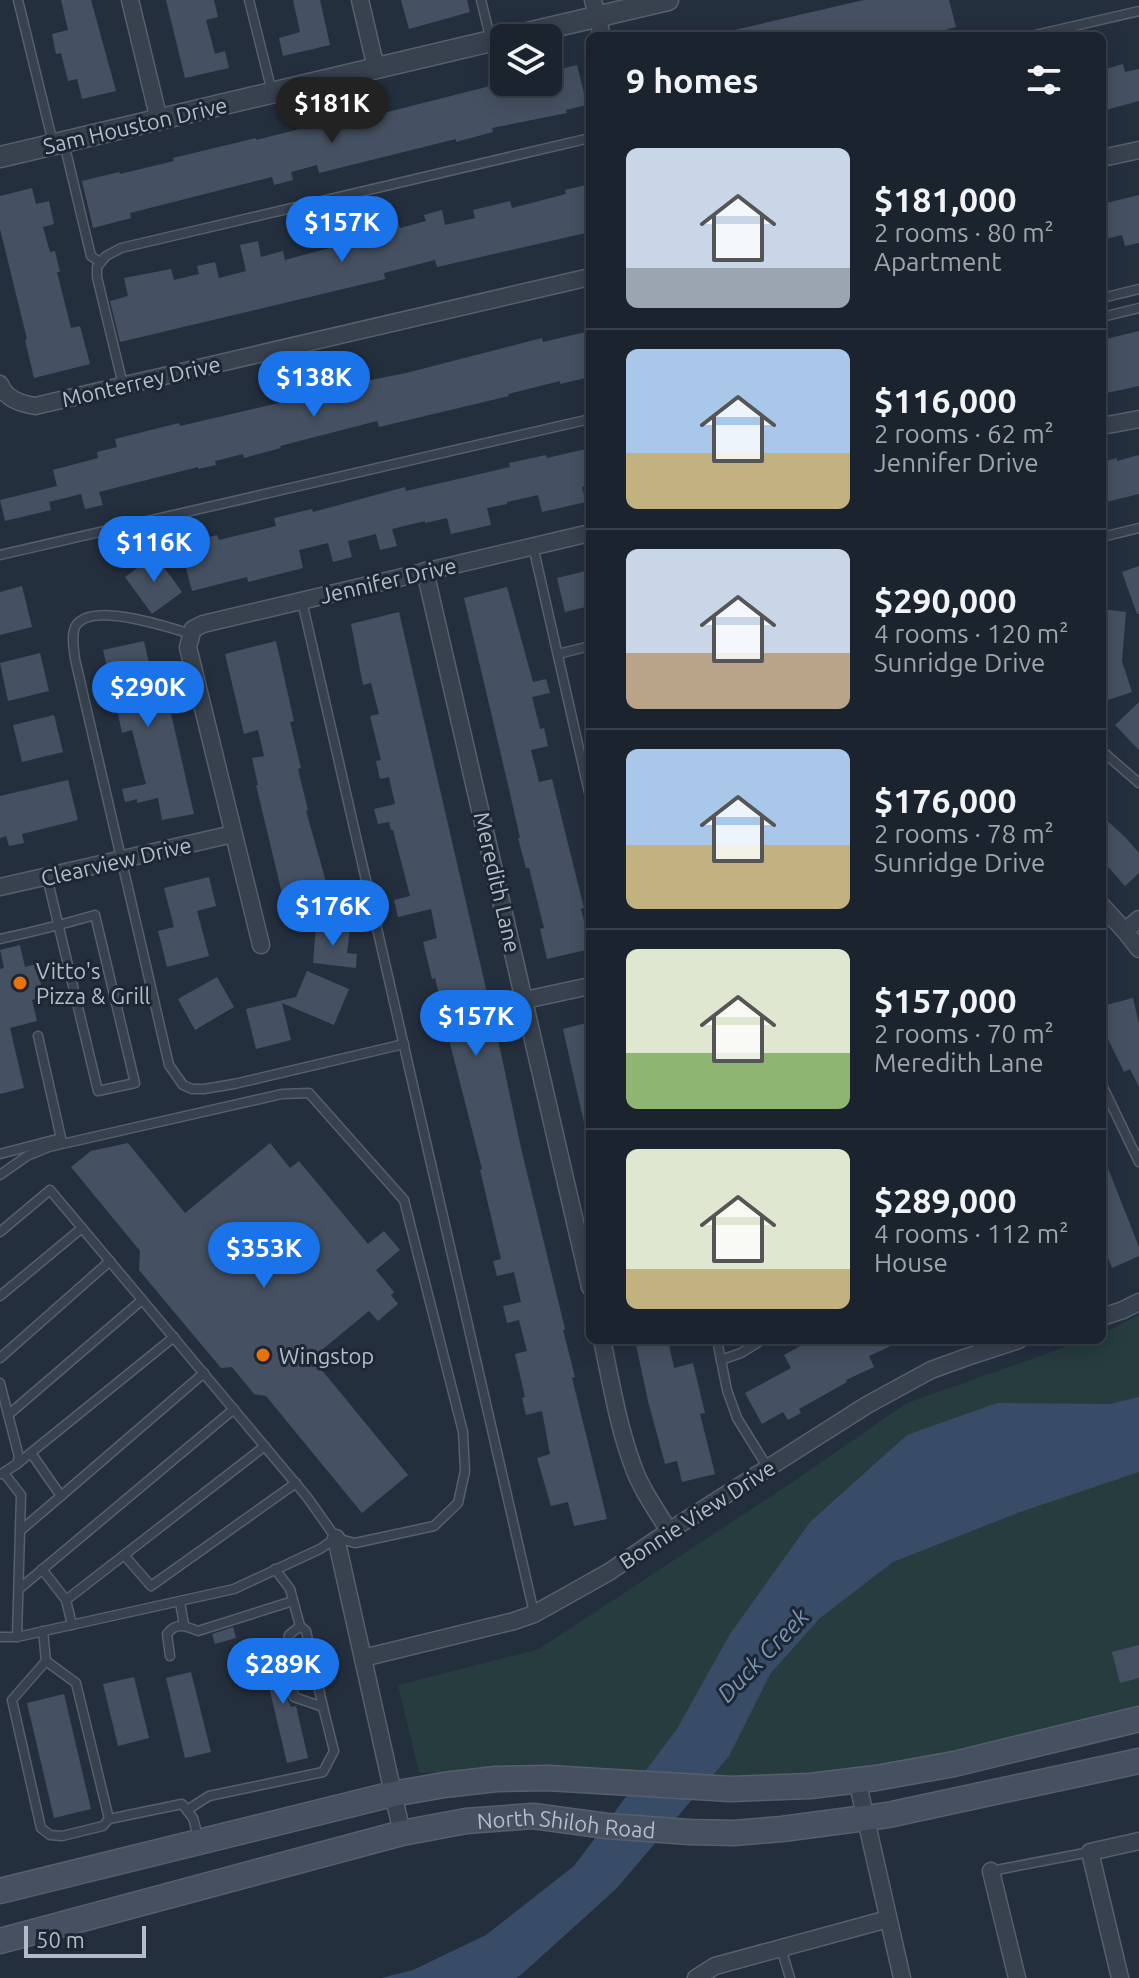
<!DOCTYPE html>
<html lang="en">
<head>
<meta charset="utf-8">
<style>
  body { margin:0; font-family:Ubuntu,sans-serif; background:#242b36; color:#f1f3f6; height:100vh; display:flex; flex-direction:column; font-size:30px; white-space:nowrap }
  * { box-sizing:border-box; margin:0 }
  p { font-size:26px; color:#a0a4aa }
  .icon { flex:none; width:44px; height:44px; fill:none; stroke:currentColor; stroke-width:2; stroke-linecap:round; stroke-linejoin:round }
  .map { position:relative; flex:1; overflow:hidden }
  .panel { position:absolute; left:586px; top:32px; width:520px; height:1312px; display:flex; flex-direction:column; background:#1b232e; border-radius:12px; box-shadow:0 4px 20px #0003,0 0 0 2px #39404a }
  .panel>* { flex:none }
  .tools { position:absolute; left:490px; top:24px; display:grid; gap:16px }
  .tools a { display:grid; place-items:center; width:72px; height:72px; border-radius:12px; background:#1b232e; box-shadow:0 4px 20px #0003,0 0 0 2px #39404a; font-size:40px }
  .scale { position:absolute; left:24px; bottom:20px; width:122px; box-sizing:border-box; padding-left:8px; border:4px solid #b4bcc9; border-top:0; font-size:22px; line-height:28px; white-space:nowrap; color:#b4bcc9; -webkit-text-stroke:6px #1d2633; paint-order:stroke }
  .price { position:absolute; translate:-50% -68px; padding:0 18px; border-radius:28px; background:#1a73e8; color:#fff; font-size:26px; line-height:52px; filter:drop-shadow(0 2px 4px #0008) }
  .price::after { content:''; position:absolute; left:50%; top:48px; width:24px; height:18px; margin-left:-12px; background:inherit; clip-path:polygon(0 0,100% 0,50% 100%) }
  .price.selected { background:#222; color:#fff }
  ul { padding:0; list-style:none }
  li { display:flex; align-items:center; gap:24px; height:200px; padding:0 40px }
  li+li { border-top:2px solid #39404a }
  li span { display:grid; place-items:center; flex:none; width:224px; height:160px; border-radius:12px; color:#555 }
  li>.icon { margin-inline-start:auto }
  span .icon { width:96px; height:96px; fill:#fffc; stroke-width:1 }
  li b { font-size:34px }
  h2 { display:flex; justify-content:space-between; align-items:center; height:96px; padding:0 40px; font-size:34px }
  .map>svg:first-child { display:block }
  .green { fill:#263c3f }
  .water { fill:#394c67 }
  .building { fill:#455162 }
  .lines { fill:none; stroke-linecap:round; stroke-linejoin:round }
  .service-casing { stroke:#565f6c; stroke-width:11 }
  .minor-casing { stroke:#565f6c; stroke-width:19 }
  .tertiary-casing { stroke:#565f6c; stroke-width:23 }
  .secondary-casing { stroke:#565f6c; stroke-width:27 }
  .service { stroke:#38414e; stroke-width:8 }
  .minor { stroke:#38414e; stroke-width:16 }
  .tertiary { stroke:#38414e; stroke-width:20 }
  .secondary { stroke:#465061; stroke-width:24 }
  .food-dot { fill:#e8710a; stroke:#1d2633; stroke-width:3 }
  .labels { text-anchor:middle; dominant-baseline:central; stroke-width:6; stroke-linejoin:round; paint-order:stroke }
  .street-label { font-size:22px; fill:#b4bcc9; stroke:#1d2633 }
  .poi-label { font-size:22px; fill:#b4bcc9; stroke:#1d2633; text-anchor:start }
  .water-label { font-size:24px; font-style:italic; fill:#7c92b1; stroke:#1d2633 }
</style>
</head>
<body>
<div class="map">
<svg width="1139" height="1978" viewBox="0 0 1139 1978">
  <rect width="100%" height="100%" fill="#242f3e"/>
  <path class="green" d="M1139,1315V1708L855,1773L750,1782L596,1767L419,1773L398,1685L539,1649L791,1483L907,1403L1085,1340H1102V1334Z"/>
  <path class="water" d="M1139,1397V1472L1020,1512L893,1562L820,1618L770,1674L729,1756L617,1888L522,1974L516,1978H381L413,1970L486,1935L574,1866L677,1729L730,1634L810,1522L907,1435L997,1403L1110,1404Z"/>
  <g class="building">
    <path d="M61,0H91L116,91L82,99L77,79L68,81L61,53L56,54L52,34L68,30Z"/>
    <path d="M166,0H214L218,17L206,20L215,54L225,51L229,68L185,78Z"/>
    <path d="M293,0H320L330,45L283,56L279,38L300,32Z"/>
    <path d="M401,0H467L470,12L409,29Z"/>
    <path d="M864,0H949L956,27L922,36H730V31Z"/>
    <path d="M1123,64L1125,72L1139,69V101L1102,111V70Z"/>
    <path d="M577,65L587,105L566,110L567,113L492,128L493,132L456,142V139L319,173L317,165L291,172L293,180L274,185L272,177L130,213L131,218L93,228L82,181L119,172L120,174L174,161L173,158L256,138V140L347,117L348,122L506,82H548V72Z"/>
    <path d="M590,184V232L437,267L435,260L384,273L385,279L120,342L110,301L128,296L124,278L171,269L174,280L199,274L197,266L215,262L219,278L246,271L240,245L258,241L261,257L283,251L285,260L337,246L333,229L347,226L350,239L381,232L378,222L397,217L400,228L426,221L424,215L442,210L445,225L475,218L473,210L510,201L512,208L566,194L565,190Z"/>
    <path d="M32,188L36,204L49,201L54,224L43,227L50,252L55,251L60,272H57L71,328L80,326L90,364L34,378L25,340L27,339L0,229V196Z"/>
    <path d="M1139,195V243L1125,246L1122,235L1102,240V204Z"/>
    <path d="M590,331V377L560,384V381L508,394L509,396L379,427L377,421L280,446L281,448L244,458L243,454L215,461L216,465L198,469V467L99,492L103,505L85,509L81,494L49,502L51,510L5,521L0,500L57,486L53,470L98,458L97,452L117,447L115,439L179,423L180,426L270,405L361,382L406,373L542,338L543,342Z"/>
    <path d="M1139,331V386L1102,394V340Z"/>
    <path d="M590,448V485L582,487L586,502L542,512L538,495L507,502V504L487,508L491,525L451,534L447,518L425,523V521L392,529L397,546L380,550L376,534L348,541L352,557L333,562L328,543L299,550L303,568L248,582L247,577L192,591L180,545L217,535L219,540L276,526L274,518L312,509L313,512L405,487L406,491L510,467L509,463L546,455L547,458Z"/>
    <path d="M1139,455V494L1102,503V462L1117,458V461Z"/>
    <path d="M155,555L182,592L152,614L125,577Z"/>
    <path d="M1139,566V614H1137L1122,572Z"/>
    <path d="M590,570V606L565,612L557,578Z"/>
    <path d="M22,586L32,627L0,635V592Z"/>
    <path d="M507,587L533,682L546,679L550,693L532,697L540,729L544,728L548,746L531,750L539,782L552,779L584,908L581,909L590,943V949L547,959L540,929L544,928L529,868H526L518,838H520L509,789L464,598Z"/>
    <path d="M1102,609L1126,612L1122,661L1132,692L1102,702Z"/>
    <path d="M399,612L502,1058L521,1148L565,1329L563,1330L575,1377L572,1378L607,1519L574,1526L568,1502L551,1506L537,1458L550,1454L542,1411L526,1415L522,1398L525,1397L515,1354L527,1351L519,1320L507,1323L503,1306L521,1302L514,1272L497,1276L493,1261L501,1259L480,1170L482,1169L445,1024L439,1026L435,1008L442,1006L435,978L432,979L423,942L437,938L431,909L398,917L394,900L410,896L393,830H391L389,822L378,824L374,809L395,804L389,777L380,779L376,761L381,760L370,716L379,714L371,683L363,685L351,624Z"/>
    <path d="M144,641L154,685L164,683L194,814L162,820L158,798L137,803V799L125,802L122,789L146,784L132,730L122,733L112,687L101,689L98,673L108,671L103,650Z"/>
    <path d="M276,641L294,721L290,722L301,768L298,769L308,810L306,811L327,885L317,888L320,897L285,906L256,785H258L252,758L264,756L258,730L244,734L225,654Z"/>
    <path d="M40,653L49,691L8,701L0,663Z"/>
    <path d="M1139,702V750L1115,725Z"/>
    <path d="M54,715L63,752L22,762L13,725Z"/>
    <path d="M68,780L78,820L22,834L24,843L9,846L6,836L0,838V796Z"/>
    <path d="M1102,816L1125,837L1139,853V873L1125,886L1102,860Z"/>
    <path d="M209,877L216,906L197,911L209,956L167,967L158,931L174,927L164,888Z"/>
    <path d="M316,926L350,929L347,953L357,954L356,968L313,963Z"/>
    <path d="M20,945L25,967L36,964L44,997L32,1000L37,1021L10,1028L24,1088L0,1094V969L4,968L0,950Z"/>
    <path d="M307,971L349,989L334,1025L282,1003L291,1040L256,1049L246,1009L296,997Z"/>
    <path d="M217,977L234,1007L195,1030L178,999Z"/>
    <path d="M1133,998L1139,1024V1087L1130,1069L1124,1072L1107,1037L1102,1039V1006Z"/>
    <path d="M590,1022V1127H585L563,1029Z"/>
    <path d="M128,1143L185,1213L270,1143L290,1168L299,1161L368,1244L384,1231L400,1250L376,1270L394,1292L391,1295L398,1304L378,1321L369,1311L312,1358L408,1475L362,1513L266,1396L254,1394L232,1367L221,1368L139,1270L140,1251L71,1167L91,1151Z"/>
    <path d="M1102,1153L1139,1247V1256L1112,1268L1102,1243Z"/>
    <path d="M635,1340H668L674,1368L693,1363L705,1413L700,1414L715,1474L682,1482L677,1461L665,1464L648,1401Z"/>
    <path d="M811,1340H904L869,1356L874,1367L846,1380L847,1382L799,1409L801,1413L788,1420L783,1412L762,1424L745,1393L791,1368L784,1355Z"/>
    <path d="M233,1627L236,1638L215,1644L212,1634Z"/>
    <path d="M276,1641L287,1698L291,1707L296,1706L308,1758L287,1763L259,1645Z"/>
    <path d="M1139,1645V1678L1120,1683L1112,1652Z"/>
    <path d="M191,1672L211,1752L185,1758L166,1678Z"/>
    <path d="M134,1677L149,1738L118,1746L103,1684Z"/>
    <path d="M64,1694L91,1809L54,1818L27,1703Z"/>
  </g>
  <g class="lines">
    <g class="service-casing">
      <g id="service">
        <path d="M18,0L53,143"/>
        <path d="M249,0L272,92"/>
        <path d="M481,0L491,41"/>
        <path d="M1031,36L1139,11"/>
        <path d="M64,143L91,256L100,262"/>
        <path d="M1102,298L1139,289"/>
        <path d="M1102,317L1139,308"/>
        <path d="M123,385L97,277V267L106,256L121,248L590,138"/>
        <path d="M1102,537L1139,528"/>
        <path d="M533,546L590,797"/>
        <path d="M0,555L590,419"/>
        <path d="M302,601L534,1613"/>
        <path d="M191,634C168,627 89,600 75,627C71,637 74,649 75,659L169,1065L183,1085L192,1089H204L234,1084L404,1044"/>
        <path d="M558,654L590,646"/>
        <path d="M1102,751L1139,783"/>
        <path d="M0,939C32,932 64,924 95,915L135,1083L98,1091L47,877"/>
        <path d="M1102,1085L1139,1162"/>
        <path d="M0,1154L61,1138L38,1036"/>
        <path d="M0,1175L27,1156L49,1147L282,1094L309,1093L404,1200L463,1432L465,1471L458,1503L434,1526L355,1543L336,1538"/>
        <path d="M0,1232L50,1190L82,1228"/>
        <path d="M0,1296L82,1228L307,1497L336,1538L320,1549L234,1589L17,1637H0"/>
        <path d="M717,1340L727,1390L737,1418L768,1468"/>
        <path d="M0,1358L110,1261"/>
        <path d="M721,1360L741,1353L762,1340"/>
        <path d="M0,1383L19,1457L17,1464L1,1474"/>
        <path d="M8,1415L142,1300"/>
        <path d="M31,1453L61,1496L204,1373"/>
        <path d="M17,1464L174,1337"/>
        <path d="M4,1473L21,1495L17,1637"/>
        <path d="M20,1531L61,1496"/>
        <path d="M124,1555L151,1586L296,1483"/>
        <path d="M42,1569L66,1600L265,1446"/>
        <path d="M275,1569L290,1589L300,1626L306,1631L323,1707"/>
        <path d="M19,1589L234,1409"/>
        <path d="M66,1600L72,1625"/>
        <path d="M180,1602L184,1625"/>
        <path d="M43,1631L46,1661L12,1700L41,1828L50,1835L62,1836L103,1826L109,1819L76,1683L46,1661"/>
        <path d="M170,1656L167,1634C176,1622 186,1626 198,1631L293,1601"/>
        <path d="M187,1810L209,1796L323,1772L334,1751L323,1707L294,1697L285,1651L289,1635L300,1626"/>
        <path d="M109,1819L182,1804L193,1818L199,1840"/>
        <path d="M991,1871L1090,1852"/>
        <path d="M781,1948L790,1978"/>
      </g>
    </g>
    <g class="minor-casing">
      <g id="minor">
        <path d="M130,0L159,120"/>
        <path d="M360,0L376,68"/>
        <path d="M593,0L602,36"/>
        <path d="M1102,158L1139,150"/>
        <path d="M0,384C6,399 19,403 35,406L590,277"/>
        <path d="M1102,426L1139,419"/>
        <path d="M425,571L590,1287"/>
        <path d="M0,887L233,834"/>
        <path d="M1102,906L1125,931L1139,949"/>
        <path d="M1125,931L1139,919"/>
        <path d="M261,945L188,647L193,629L203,624L590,533"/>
        <path d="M525,1000L590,986"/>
        <path d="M1102,1317L1123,1310L1139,1302"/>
        <path d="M602,1340C611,1382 618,1426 633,1466C641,1489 656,1510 669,1531"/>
        <path d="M336,1538L402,1833"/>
        <path d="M363,1658L514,1621L534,1614L609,1572L669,1531L867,1405L931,1370L967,1357L1019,1340"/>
        <path d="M857,1780L902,1978"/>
        <path d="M991,1871L1017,1978"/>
        <path d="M696,1978L715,1966L888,1919"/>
        <path d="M1120,1978L1090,1852L1139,1841"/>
      </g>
    </g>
    <g class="tertiary-casing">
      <g id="tertiary">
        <path d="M506,38L668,0"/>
        <path d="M0,157L504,38"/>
      </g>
    </g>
    <g class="secondary-casing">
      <g id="secondary">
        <path d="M0,1891L393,1794L444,1785L496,1779L548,1778L731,1789L810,1786L876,1778L954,1764L1139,1719"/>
        <path id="s1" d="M0,1941L402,1833L466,1821L533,1816L607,1826L689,1832L734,1833L782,1829L888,1815L1139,1761"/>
      </g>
    </g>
    <use href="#service" class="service"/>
    <use href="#minor" class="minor"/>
    <use href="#tertiary" class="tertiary"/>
    <use href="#secondary" class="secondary"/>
  </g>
  <g class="food-dot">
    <circle cx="20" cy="983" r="8"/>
    <circle cx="263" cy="1355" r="8"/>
  </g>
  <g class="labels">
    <g class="street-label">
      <text transform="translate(135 125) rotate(-13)">Sam Houston Drive</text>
      <text transform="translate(141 381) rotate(-13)">Monterrey Drive</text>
      <text transform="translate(388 580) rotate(-13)">Jennifer Drive</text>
      <text transform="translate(116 861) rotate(-13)">Clearview Drive</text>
      <text transform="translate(498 882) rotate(77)">Meredith Lane</text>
      <text transform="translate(697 1514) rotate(-33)">Bonnie View Drive</text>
      <text stroke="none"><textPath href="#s1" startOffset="582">North Shiloh Road</textPath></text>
    </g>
    <g class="poi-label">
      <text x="36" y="970">Vitto's<tspan x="36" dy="25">Pizza &amp; Grill</tspan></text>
      <text x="279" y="1355">Wingstop</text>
    </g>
    <g class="water-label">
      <text transform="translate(763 1655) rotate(-46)">Duck Creek</text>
    </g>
  </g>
</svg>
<div class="tools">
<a><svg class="icon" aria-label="layers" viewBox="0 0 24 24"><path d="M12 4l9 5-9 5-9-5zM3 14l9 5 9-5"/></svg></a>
</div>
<div class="scale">50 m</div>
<b class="price selected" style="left:332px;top:145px">$181K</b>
<b class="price" style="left:342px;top:264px">$157K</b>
<b class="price" style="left:314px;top:419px">$138K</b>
<b class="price" style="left:154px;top:584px">$116K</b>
<b class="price" style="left:148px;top:729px">$290K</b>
<b class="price" style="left:333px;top:948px">$176K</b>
<b class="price" style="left:476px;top:1058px">$157K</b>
<b class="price" style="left:264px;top:1290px">$353K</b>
<b class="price" style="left:283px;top:1706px">$289K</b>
<section class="panel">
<h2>9 homes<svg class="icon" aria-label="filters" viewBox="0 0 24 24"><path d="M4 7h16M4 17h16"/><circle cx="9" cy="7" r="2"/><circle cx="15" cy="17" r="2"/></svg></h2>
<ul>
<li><span style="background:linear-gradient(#c9d6e8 75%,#9aa5b1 0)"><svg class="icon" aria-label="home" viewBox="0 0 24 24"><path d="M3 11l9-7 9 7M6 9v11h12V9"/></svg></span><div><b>$181,000</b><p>2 rooms · 80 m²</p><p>Apartment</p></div></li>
<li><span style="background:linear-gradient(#a9c7e8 65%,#c2b280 0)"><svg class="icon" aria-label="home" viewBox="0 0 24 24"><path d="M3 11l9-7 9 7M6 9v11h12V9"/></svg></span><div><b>$116,000</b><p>2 rooms · 62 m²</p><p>Jennifer Drive</p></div></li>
<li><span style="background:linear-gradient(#c9d6e8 65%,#b9a48a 0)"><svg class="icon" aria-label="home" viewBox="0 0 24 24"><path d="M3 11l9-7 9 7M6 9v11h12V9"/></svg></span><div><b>$290,000</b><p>4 rooms · 120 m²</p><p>Sunridge Drive</p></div></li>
<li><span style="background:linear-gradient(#a9c7e8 60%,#c2b280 0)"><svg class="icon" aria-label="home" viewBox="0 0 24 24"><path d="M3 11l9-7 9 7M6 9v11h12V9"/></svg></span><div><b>$176,000</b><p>2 rooms · 78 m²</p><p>Sunridge Drive</p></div></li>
<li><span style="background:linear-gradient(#dfe7d0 65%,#8fb573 0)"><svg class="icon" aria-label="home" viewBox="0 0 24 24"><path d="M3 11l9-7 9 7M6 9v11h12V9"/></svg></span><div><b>$157,000</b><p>2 rooms · 70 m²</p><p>Meredith Lane</p></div></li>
<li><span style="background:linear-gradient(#dfe7d0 75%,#c2b280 0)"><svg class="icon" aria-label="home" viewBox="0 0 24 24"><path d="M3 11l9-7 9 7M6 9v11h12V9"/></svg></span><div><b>$289,000</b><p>4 rooms · 112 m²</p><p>House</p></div></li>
</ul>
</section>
</div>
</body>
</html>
